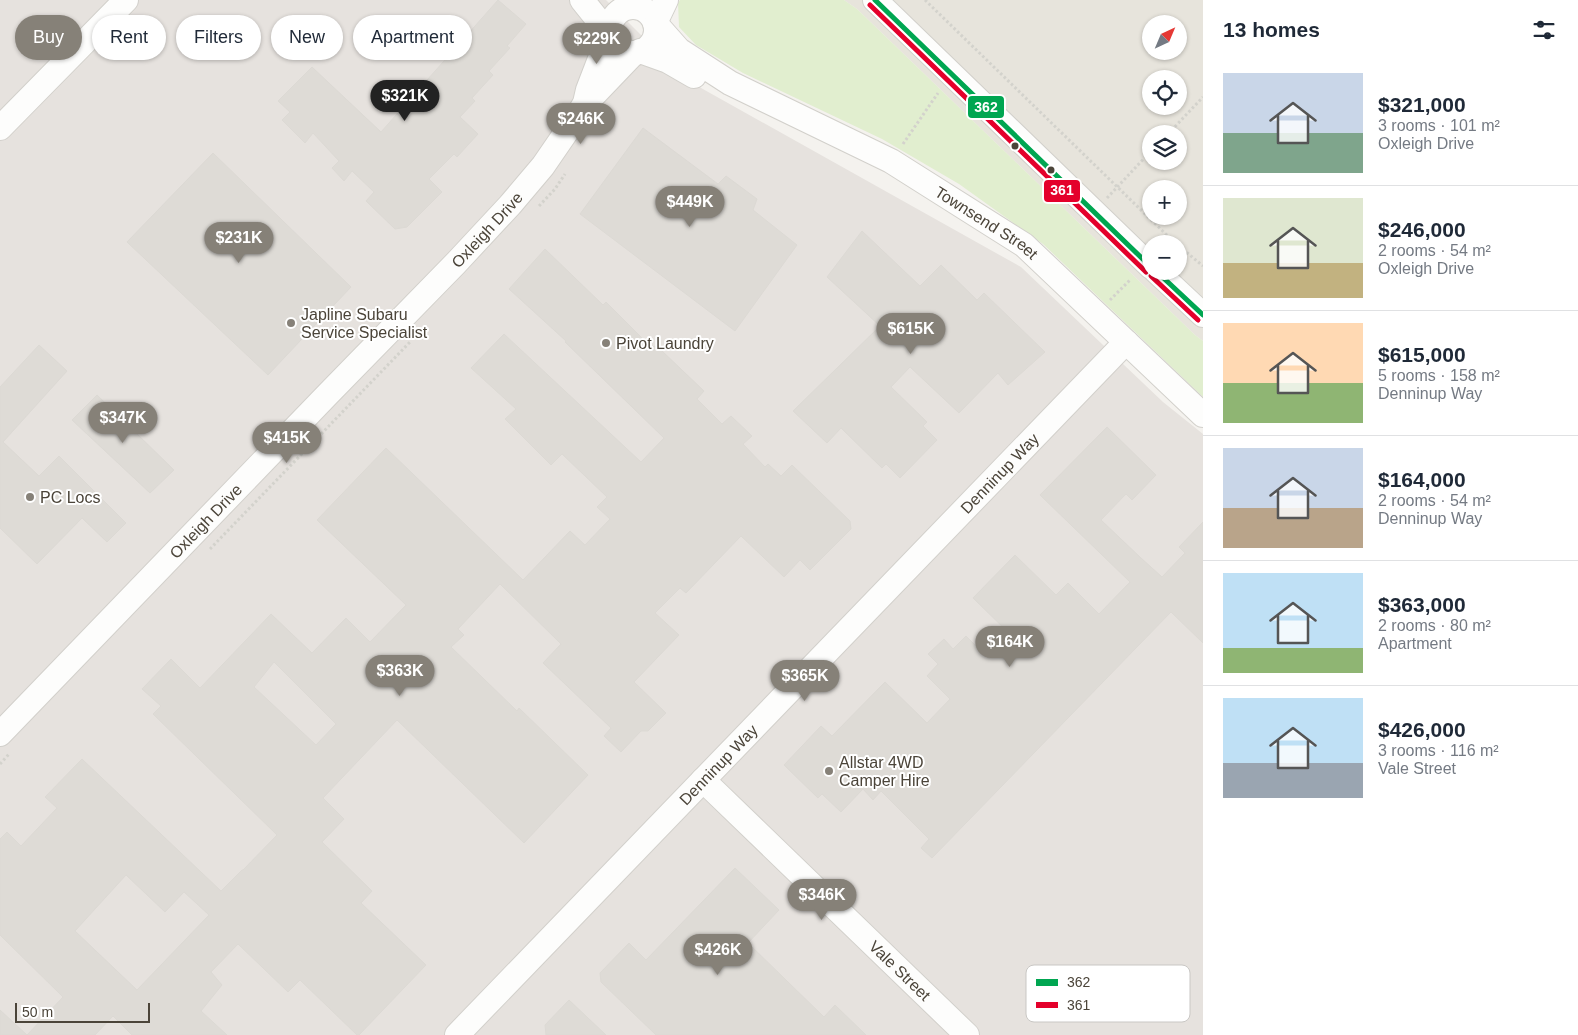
<!DOCTYPE html>
<html lang="en">
<head>
<meta charset="utf-8">
<style>
  body { margin:0; font-family:Arial,sans-serif; background:#f2f2f3; color:#1f2937; height:100vh; display:flex; flex-direction:column; font-size:19px; white-space:nowrap }
  * { box-sizing:border-box; margin:0 }
  p { font-size:16px; color:#747a83 }
  .icon { flex:none; width:28px; height:28px; fill:none; stroke:currentColor; stroke-width:2; stroke-linecap:round; stroke-linejoin:round }
  .map { position:relative; flex:1; overflow:hidden }
  .panel { display:flex; flex-direction:column; background:#fff; width:375px }
  .panel>* { flex:none }
  .top-card { position:absolute; left:15px; top:15px; width:475px; height:45px; display:flex; gap:10px }
  .needle { width:32px; rotate:44deg }
  .controls { position:absolute; left:1142px; top:15px; display:grid; gap:10px }
  .controls a { display:grid; place-items:center; width:45px; height:45px; border-radius:50%; background:#fff; box-shadow:0 1px 4px #0004; font-size:25px }
  .scale { position:absolute; left:15px; bottom:12px; width:135px; box-sizing:border-box; padding-left:5px; border:2px solid #4b4439; border-top:0; font-size:14px; line-height:18px; white-space:nowrap; color:#4b4439; -webkit-text-stroke:4px #fff; paint-order:stroke }
  .price { position:absolute; translate:-50% -42px; padding:0 11px; border-radius:18px; background:#868178; color:#fff; font-size:16px; line-height:32px; filter:drop-shadow(0 1px 2px #0008) }
  .price::after { content:''; position:absolute; left:50%; top:30px; width:15px; height:11px; margin-left:-8px; background:inherit; clip-path:polygon(0 0,100% 0,50% 100%) }
  .price.active { background:#222; color:#fff }
  ul { padding:0; list-style:none }
  li { display:flex; align-items:center; gap:15px; height:125px; padding:0 20px }
  li+li { border-top:1px solid #e0e1e3 }
  li span { display:grid; place-items:center; flex:none; width:140px; height:100px; border-radius:0px; color:#555 }
  li>.icon { margin-inline-start:auto }
  span .icon { width:60px; height:60px; fill:#fffc; stroke-width:1 }
  li b { font-size:21px }
  h2 { display:flex; justify-content:space-between; align-items:center; height:60px; padding:0 20px; font-size:21px }
  .tag { padding:0 18px; border-radius:22px; background:#fff; box-shadow:0 1px 4px #0004; font-size:18px; line-height:45px }
  .tag.active { background:#868178; color:#fff }
  main { display:flex; flex:1; min-height:0 }
  .map>svg:first-child { display:block }
  .residential { fill:#e7e4dc; fill-rule:evenodd }
  .industrial { fill:#e6e2de }
  .green { fill:#e1eecf }
  .building { fill:#dedbd6; stroke:#dcd9d4; fill-rule:evenodd }
  .lines { fill:none; stroke-linecap:round; stroke-linejoin:round }
  .minor-casing { stroke:#d2d0cb; stroke-width:26 }
  .path { stroke:#d3d2cc; stroke-width:3; stroke-dasharray:2.5 2.5; stroke-linecap:butt }
  .minor { stroke:#fdfdfc; stroke-width:24 }
  .bus-1-casing { stroke:#fff; stroke-width:9 }
  .bus-2-casing { stroke:#fff; stroke-width:9 }
  .bus-1 { stroke:#00a651; stroke-width:5 }
  .bus-2 { stroke:#e4002b; stroke-width:5 }
  .bus-dot { fill:#4b4439; stroke:#fff; stroke-width:2 }
  .poi-dot { fill:#868178; stroke:#fff; stroke-width:2 }
  .labels { text-anchor:middle; dominant-baseline:central; stroke-width:4; stroke-linejoin:round; paint-order:stroke }
  .street-label { font-size:16px; fill:#4b4439; stroke:#fff }
  .poi-label { font-size:16px; fill:#4b4439; stroke:#fff; text-anchor:start }
  .key { fill:#fff; stroke:#c9c7c4; stroke-width:1 }
  .key-label { font-size:14px; fill:#4b4439 }
  .line-badge { stroke:#fff; stroke-width:2 }
  .badge-label { font-size:14px; text-anchor:middle; font-weight:bold; fill:#fff }
</style>
</head>
<body>
<main>
<div class="map">
<svg width="1203" height="1035" viewBox="0 0 1203 1035">
  <rect width="100%" height="100%" fill="#f4f2ee"/>
  <path class="residential" d="M844,0H1203V341L1195,335L857,9ZM1151,24H1179V51H1151ZM1151,79H1179V106H1151ZM1151,134H1179V161H1151ZM1151,189H1179V216H1151ZM1151,244H1179V271H1151Z"/>
  <path class="industrial" d="M0,0H606L685,79L1021,267L1163,402L1203,434V1035H0Z"/>
  <path class="green" d="M680,0H844L857,9L1195,335L1203,341V397L1043,244L959,184L882,139L743,73L696,45L679,27L678,3Z"/>
  <g class="building">
    <path d="M498,0L526,24L507,46L510,48L489,71L493,75L472,98L475,101L460,117L478,134L457,157L454,154L429,179L442,192L407,227L395,229L366,201L374,192L352,171L344,181L332,168L339,161L313,133L305,143L282,120L290,112L278,101L312,67L381,132Z"/>
    <path d="M643,128L718,184L726,176L757,199L753,210L797,245L735,331L580,214Z"/>
    <path d="M213,153L351,287L268,375L127,242Z"/>
    <path d="M862,231L920,286L941,265L977,300L984,293L1045,352L1008,385L998,373L959,413L910,367L891,387L927,422L923,426L937,440L900,478L886,464L882,468L841,428L827,443L793,411L880,326L827,277Z"/>
    <path d="M545,249L603,305L606,302L652,348L654,346L661,350L704,391L697,399L722,424L731,416L752,436L743,444L765,467L768,464L781,476L792,465L850,521L851,529L810,570L800,560L784,577L741,536L686,593L680,588L655,613L679,635L634,682L666,713L648,731H641L621,752L604,736L611,728L543,663L561,644L500,584L458,629L464,635L451,647L517,711L519,708L588,775L524,843L397,720L323,798L344,819L322,842L372,891L361,903L426,965L359,1035H357L300,980L288,992L238,944L211,972L222,985L201,1011L227,1035H132L113,1016L95,1035H27L63,997L0,935V839L7,832L21,846L57,808L45,797L82,759L221,891L242,870H243L277,835L153,714L161,706L142,689L171,659L200,688L271,614L312,653L346,618L370,642L406,605L317,520L386,448L523,580L570,531L585,545L610,519L597,507L607,497L562,454L551,465L505,419L516,409L471,368L504,334L641,462L664,438L565,342L566,341L509,289ZM274,662L336,724L316,745L254,687ZM126,875L165,912L184,892L209,915L137,990L75,931Z"/>
    <path d="M39,345L67,371L3,442L39,476L59,456L126,523L107,542L82,518L37,564L0,528V387Z"/>
    <path d="M97,395L174,470L150,493L72,420Z"/>
    <path d="M1107,427L1156,475L1132,500L1126,494L1101,520L1141,558L1162,577L1185,553L1179,547L1203,522V643L1171,612L932,858L921,848L929,839L881,791L873,800L863,789L841,812L822,794L818,798L784,765L821,726L832,736L885,682L927,723L950,699L927,676L938,664L928,654L944,639L953,649L966,636L989,659L1012,636L973,598L1015,555L1056,595L1068,583L1099,614L1130,582L1040,495Z"/>
    <path d="M735,868L779,910L748,943L824,1017L835,1005L866,1035H656L601,982L600,973L629,943L646,960Z"/>
    <path d="M569,1000L606,1035H546L545,1025Z"/>
    <path d="M0,1010L27,1035H0Z"/>
  </g>
  <g class="lines">
    <g class="minor-casing">
      <g id="minor">
        <path d="M582,0L598,20L610,30"/>
        <path d="M875,0L1151,267"/>
        <circle cx="633" cy="30" r="23"/>
        <path d="M655,23L666,0"/>
        <path id="s1" d="M656,24L679,50L730,83L891,161L1024,245L1203,415"/>
        <path d="M640,51L668,61L694,76"/>
        <path d="M589,100L634,53"/>
        <path d="M0,128L126,0"/>
        <path d="M1156,271L1203,315"/>
        <path id="s2" d="M0,734L328,394L456,263L510,205L543,166L578,115L585,103L588,90L603,51L611,37"/>
        <path id="s3" d="M703,780L967,1035"/>
        <path id="s4" d="M457,1035L1126,342"/>
      </g>
    </g>
    <g class="path">
      <path d="M925,0L1176,244"/>
      <path d="M1168,134L1203,97"/>
      <path d="M903,144L938,93"/>
      <path d="M1107,198L1151,151"/>
      <path d="M539,206L555,189L565,174"/>
      <path d="M1179,246L1203,266"/>
      <path d="M1110,300L1131,279"/>
      <path d="M210,549L411,341"/>
      <path d="M0,764L10,753"/>
    </g>
    <use href="#minor" class="minor"/>
    <g class="bus-1-casing">
      <g id="bus-1">
        <path d="M875,0L1151,267"/>
        <path d="M1156,271L1203,315"/>
      </g>
    </g>
    <g class="bus-2-casing">
      <g id="bus-2">
        <path d="M870,5L1146,272"/>
        <path d="M1151,276L1198,320"/>
      </g>
    </g>
    <use href="#bus-1" class="bus-1"/>
    <use href="#bus-2" class="bus-2"/>
  </g>
  <g class="bus-dot">
    <circle cx="1015" cy="146" r="4.5"/>
    <circle cx="1051" cy="170" r="4.5"/>
  </g>
  <g class="poi-dot">
    <circle cx="291" cy="323" r="5"/>
    <circle cx="606" cy="343" r="5"/>
    <circle cx="30" cy="497" r="5"/>
    <circle cx="829" cy="771" r="5"/>
  </g>
  <g class="labels">
    <g class="street-label">
      <text stroke="none"><textPath href="#s1" startOffset="388">Townsend Street</textPath></text>
      <text stroke="none"><textPath href="#s2" startOffset="701">Oxleigh Drive</textPath></text>
      <text stroke="none"><textPath href="#s4" startOffset="781">Denninup Way</textPath></text>
      <text stroke="none"><textPath href="#s2" startOffset="296">Oxleigh Drive</textPath></text>
      <text stroke="none"><textPath href="#s4" startOffset="376">Denninup Way</textPath></text>
      <text stroke="none"><textPath href="#s3" startOffset="274">Vale Street</textPath></text>
    </g>
    <g class="poi-label">
      <text x="301" y="314">Japline Subaru<tspan x="301" dy="18">Service Specialist</tspan></text>
      <text x="616" y="343">Pivot Laundry</text>
      <text x="40" y="497">PC Locs</text>
      <text x="839" y="762">Allstar 4WD<tspan x="839" dy="18">Camper Hire</tspan></text>
    </g>
  </g>
  <rect x="1026" y="965" width="164" height="57" rx="8" class="key"/>
  <rect x="1036" y="979" width="22" height="7" fill="#00a651"/>
  <rect x="1036" y="1002" width="22" height="6" fill="#e4002b"/>
  <g class="key-label">
    <text x="1067" y="987">362</text>
    <text x="1067" y="1010">361</text>
  </g>
  <g class="line-badge">
    <rect x="967" y="95" width="38" height="24" rx="5" fill="#00a651"/>
    <rect x="1043" y="179" width="38" height="24" rx="5" fill="#e4002b"/>
  </g>
  <g class="badge-label">
    <text x="986" y="112">362</text>
    <text x="1062" y="195">361</text>
  </g>
</svg>
<div class="controls">
<a><svg class="needle" viewBox="-14 -14 28 28"><path d="M0-13l5 13h-10z" fill="#e53935"/><path d="M0 13l5-13h-10z" fill="#747a83"/></svg></a>
<a><svg class="icon" aria-label="locate" viewBox="0 0 24 24"><circle cx="12" cy="12" r="6"/><path d="M12 2v4M12 18v4M2 12h4M18 12h4"/></svg></a>
<a><svg class="icon" aria-label="layers" viewBox="0 0 24 24"><path d="M12 4l9 5-9 5-9-5zM3 14l9 5 9-5"/></svg></a>
<a>+</a>
<a>−</a>
</div>
<div class="scale">50 m</div>
<b class="price" style="left:597px;top:65px">$229K</b>
<b class="price active" style="left:405px;top:122px">$321K</b>
<b class="price" style="left:581px;top:145px">$246K</b>
<b class="price" style="left:690px;top:228px">$449K</b>
<b class="price" style="left:239px;top:264px">$231K</b>
<b class="price" style="left:911px;top:355px">$615K</b>
<b class="price" style="left:123px;top:444px">$347K</b>
<b class="price" style="left:287px;top:464px">$415K</b>
<b class="price" style="left:1010px;top:668px">$164K</b>
<b class="price" style="left:400px;top:697px">$363K</b>
<b class="price" style="left:805px;top:702px">$365K</b>
<b class="price" style="left:822px;top:921px">$346K</b>
<b class="price" style="left:718px;top:976px">$426K</b>
<div class="top-card">
<a class="tag active">Buy</a>
<a class="tag">Rent</a>
<a class="tag">Filters</a>
<a class="tag">New</a>
<a class="tag">Apartment</a>
</div>
</div>
<section class="panel">
<h2>13 homes<svg class="icon" aria-label="filters" viewBox="0 0 24 24"><path d="M4 7h16M4 17h16"/><circle cx="9" cy="7" r="2"/><circle cx="15" cy="17" r="2"/></svg></h2>
<ul>
<li><span style="background:linear-gradient(#c9d6e8 60%,#7fa58c 0)"><svg class="icon" aria-label="home" viewBox="0 0 24 24"><path d="M3 11l9-7 9 7M6 9v11h12V9"/></svg></span><div><b>$321,000</b><p>3 rooms · 101 m²</p><p>Oxleigh Drive</p></div></li>
<li><span style="background:linear-gradient(#dfe7d0 65%,#c2b280 0)"><svg class="icon" aria-label="home" viewBox="0 0 24 24"><path d="M3 11l9-7 9 7M6 9v11h12V9"/></svg></span><div><b>$246,000</b><p>2 rooms · 54 m²</p><p>Oxleigh Drive</p></div></li>
<li><span style="background:linear-gradient(#ffd9b3 60%,#8fb573 0)"><svg class="icon" aria-label="home" viewBox="0 0 24 24"><path d="M3 11l9-7 9 7M6 9v11h12V9"/></svg></span><div><b>$615,000</b><p>5 rooms · 158 m²</p><p>Denninup Way</p></div></li>
<li><span style="background:linear-gradient(#c9d6e8 60%,#b9a48a 0)"><svg class="icon" aria-label="home" viewBox="0 0 24 24"><path d="M3 11l9-7 9 7M6 9v11h12V9"/></svg></span><div><b>$164,000</b><p>2 rooms · 54 m²</p><p>Denninup Way</p></div></li>
<li><span style="background:linear-gradient(#bfe0f5 75%,#8fb573 0)"><svg class="icon" aria-label="home" viewBox="0 0 24 24"><path d="M3 11l9-7 9 7M6 9v11h12V9"/></svg></span><div><b>$363,000</b><p>2 rooms · 80 m²</p><p>Apartment</p></div></li>
<li><span style="background:linear-gradient(#bfe0f5 65%,#9aa5b1 0)"><svg class="icon" aria-label="home" viewBox="0 0 24 24"><path d="M3 11l9-7 9 7M6 9v11h12V9"/></svg></span><div><b>$426,000</b><p>3 rooms · 116 m²</p><p>Vale Street</p></div></li>
</ul>
</section>
</main>
</body>
</html>
